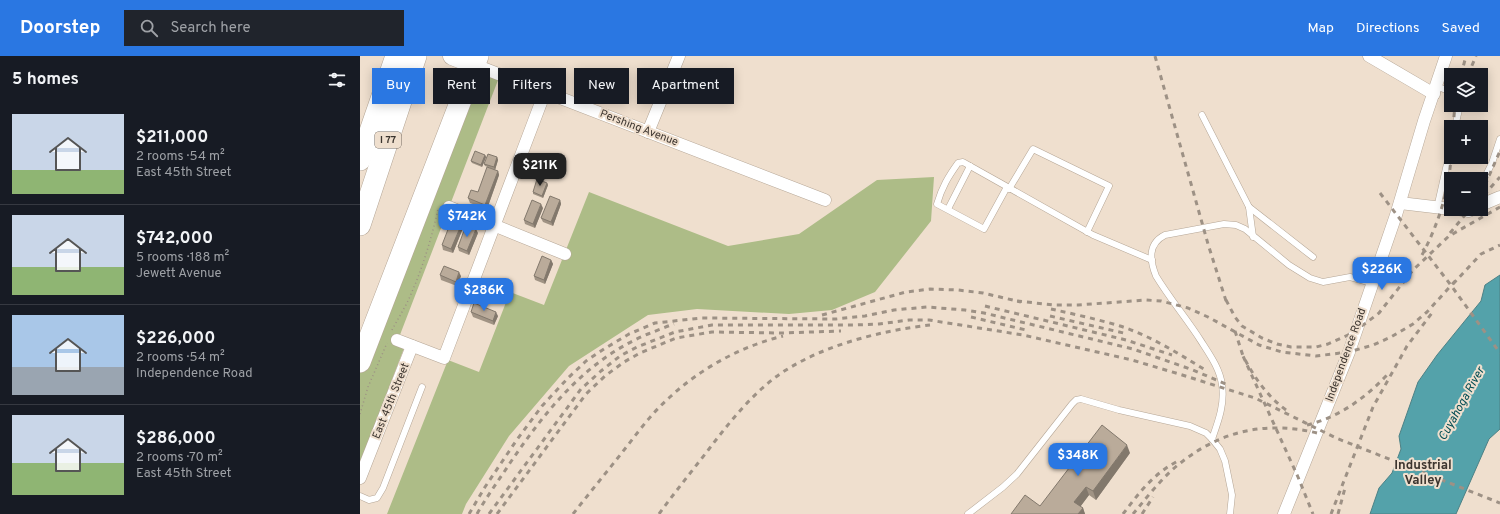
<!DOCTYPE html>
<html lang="en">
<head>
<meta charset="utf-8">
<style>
  body { margin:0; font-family:Overpass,sans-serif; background:#20242c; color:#f1f3f6; height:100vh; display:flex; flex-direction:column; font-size:15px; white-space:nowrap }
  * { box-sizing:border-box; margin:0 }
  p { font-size:13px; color:#9ea1a6 }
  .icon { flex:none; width:22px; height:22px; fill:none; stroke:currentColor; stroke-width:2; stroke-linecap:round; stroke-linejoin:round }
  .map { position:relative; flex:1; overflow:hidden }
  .details { display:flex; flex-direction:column; background:#171b24; width:360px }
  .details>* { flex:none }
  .guide { position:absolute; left:12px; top:12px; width:380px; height:36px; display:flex; gap:8px }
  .fabs { position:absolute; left:1084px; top:12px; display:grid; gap:8px }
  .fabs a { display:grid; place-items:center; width:44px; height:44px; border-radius:0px; background:#171b24; box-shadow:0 2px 10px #0003; font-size:20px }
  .price { position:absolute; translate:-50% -34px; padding:0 9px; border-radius:8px; background:#2a77e2; color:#fff; font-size:13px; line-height:26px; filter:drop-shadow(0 1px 2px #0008) }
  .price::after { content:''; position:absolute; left:50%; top:24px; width:12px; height:9px; margin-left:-6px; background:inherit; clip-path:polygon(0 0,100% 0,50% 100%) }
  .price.selected { background:#222; color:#fff }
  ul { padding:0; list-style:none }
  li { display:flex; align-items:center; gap:12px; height:100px; padding:0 12px }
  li+li { border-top:1px solid #363941 }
  li span { display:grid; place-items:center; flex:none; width:112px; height:80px; border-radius:0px; color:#555 }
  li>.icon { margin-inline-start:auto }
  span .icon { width:48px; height:48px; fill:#fffc; stroke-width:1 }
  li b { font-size:17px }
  h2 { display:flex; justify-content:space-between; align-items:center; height:48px; padding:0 12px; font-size:17px }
  .pill { padding:0 14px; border-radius:0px; background:#171b24; box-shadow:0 2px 10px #0003; font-size:14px; line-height:36px }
  .pill.selected { background:#2a77e2; color:#fff }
  header { display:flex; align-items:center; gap:24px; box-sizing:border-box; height:56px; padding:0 20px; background:#2a77e2; color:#fff }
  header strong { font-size:19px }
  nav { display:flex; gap:22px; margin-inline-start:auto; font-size:14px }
  .search { width:280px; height:36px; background:#20242c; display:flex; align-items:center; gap:10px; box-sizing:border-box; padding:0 14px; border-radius:0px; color:#9ea1a6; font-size:15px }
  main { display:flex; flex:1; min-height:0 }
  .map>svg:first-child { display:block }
  .green { fill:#adbc87 }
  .water { fill:#54a2aa; stroke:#4d8185 }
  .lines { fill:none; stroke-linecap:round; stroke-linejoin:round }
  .lane-casing { stroke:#b5a696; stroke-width:7 }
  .street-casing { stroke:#b5a696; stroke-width:13 }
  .primary-casing { stroke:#b5a696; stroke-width:19 }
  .highway-casing { stroke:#b5a696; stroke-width:22 }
  .path { stroke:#9c9084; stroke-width:1.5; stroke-dasharray:1 3; stroke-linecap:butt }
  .lane { stroke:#fff; stroke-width:6 }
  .street { stroke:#fff; stroke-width:12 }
  .primary { stroke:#fff; stroke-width:18 }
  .highway { stroke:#fff; stroke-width:21 }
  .rail { stroke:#9d9185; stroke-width:3; stroke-dasharray:5 5; stroke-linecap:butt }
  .wall { fill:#a09384 }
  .shaded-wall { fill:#82786c }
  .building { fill:#baab9a; stroke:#82786c }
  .labels { text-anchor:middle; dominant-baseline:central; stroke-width:4; stroke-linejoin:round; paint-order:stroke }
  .shield { fill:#efdfce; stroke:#72685f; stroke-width:1 }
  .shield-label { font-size:10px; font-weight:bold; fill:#3c352f }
  .street-label { font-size:11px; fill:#3c352f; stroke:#efdfce }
  .water-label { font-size:12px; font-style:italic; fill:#034d53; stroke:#efdfce }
  .quarter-label { font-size:13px; font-weight:bold; fill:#3c352f; stroke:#efdfce }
</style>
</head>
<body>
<header>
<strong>Doorstep</strong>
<div class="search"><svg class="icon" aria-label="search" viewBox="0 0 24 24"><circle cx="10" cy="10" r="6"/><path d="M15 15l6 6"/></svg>Search here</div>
<nav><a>Map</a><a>Directions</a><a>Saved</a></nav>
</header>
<main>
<section class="details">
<h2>5 homes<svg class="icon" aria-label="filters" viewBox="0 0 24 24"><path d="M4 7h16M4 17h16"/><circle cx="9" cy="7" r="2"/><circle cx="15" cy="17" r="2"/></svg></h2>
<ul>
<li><span style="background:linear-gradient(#c9d6e8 70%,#8fb573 0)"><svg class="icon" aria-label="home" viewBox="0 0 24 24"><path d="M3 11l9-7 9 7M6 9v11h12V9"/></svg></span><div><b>$211,000</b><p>2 rooms · 54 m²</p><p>East 45th Street</p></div></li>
<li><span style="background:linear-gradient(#c9d6e8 65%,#8fb573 0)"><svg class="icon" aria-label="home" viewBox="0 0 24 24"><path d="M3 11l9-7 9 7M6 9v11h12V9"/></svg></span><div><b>$742,000</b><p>5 rooms · 188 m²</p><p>Jewett Avenue</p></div></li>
<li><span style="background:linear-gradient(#a9c7e8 65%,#9aa5b1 0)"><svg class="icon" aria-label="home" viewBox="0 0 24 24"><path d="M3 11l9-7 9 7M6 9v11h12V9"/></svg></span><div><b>$226,000</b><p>2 rooms · 54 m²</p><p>Independence Road</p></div></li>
<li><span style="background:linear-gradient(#c9d6e8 60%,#8fb573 0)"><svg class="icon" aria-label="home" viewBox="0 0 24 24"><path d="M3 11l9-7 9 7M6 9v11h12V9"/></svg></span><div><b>$286,000</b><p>2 rooms · 70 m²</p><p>East 45th Street</p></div></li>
</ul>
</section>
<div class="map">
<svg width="1140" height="458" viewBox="0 0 1140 458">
  <rect width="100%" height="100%" fill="#efdfce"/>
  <g class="green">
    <path d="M115,9L140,19L38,284L46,287L0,407V306Z"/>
    <path d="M574,121L571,165L515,236L472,254L429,258L337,253L288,259L209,310L149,380L106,448L102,458H27L88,304L119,316L150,236L184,249L229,136L368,190L439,178L517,124Z"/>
  </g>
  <path class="water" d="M1140,219V373L1129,383L1096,458H1010L1019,432L1032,417L1041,393L1039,380L1058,326L1077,299L1121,245L1125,229Z"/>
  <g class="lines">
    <g class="lane-casing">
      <g id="lane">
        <path d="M1076,30L1091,36"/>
        <path d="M842,59L889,151L893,181"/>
        <path d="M1095,71L1100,49"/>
        <path d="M1121,129L1132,107L1140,83"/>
        <path d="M647,131L624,173L577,148C582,131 588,121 598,107L603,106L733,179L792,204"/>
        <path d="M649,133L673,93L749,130L727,176"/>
        <path d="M889,151L953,201"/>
        <path d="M1077,152L1091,90"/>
        <path d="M588,153L610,110"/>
        <path d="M852,383C858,366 865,348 862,329C860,313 850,299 841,285C827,263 810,243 796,220C790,205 787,188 805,179L864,168L876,169L885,173L929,209L950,222L963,226L990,221L1012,227"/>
        <path d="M0,440L9,444L17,442L23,432L62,331"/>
        <path d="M608,458L643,431L657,418L712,348L716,344L721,343L759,354L830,370L846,377L852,383L860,393L865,405L872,439L870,458"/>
      </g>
    </g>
    <g class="street-casing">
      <g id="street">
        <path d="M1009,0L1074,38"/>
        <path d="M115,9L465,144"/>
        <path d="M288,76L319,0"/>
        <path d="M1040,147L1091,153"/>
        <path d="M1121,149L1140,141"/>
        <path d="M89,151L205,198"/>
        <path d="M1097,153L1109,155L1113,153"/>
        <path d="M37,284L84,302L185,36"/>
        <path d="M0,422L52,290"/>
        <path d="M924,458L989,296L1036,159L1064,65L1086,0"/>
      </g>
    </g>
    <g class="primary-casing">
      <path id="primary" d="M92,0L115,9"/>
    </g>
    <g class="highway-casing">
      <g id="highway">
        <path d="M0,104L36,0"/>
        <path d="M0,169L56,0"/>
        <path d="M0,306L118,0"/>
      </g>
    </g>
    <g class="path">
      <path d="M122,35L125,27"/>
      <path d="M32,274C37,265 42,256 47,247C61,217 71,185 78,153"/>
      <path d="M0,358L8,331L27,287"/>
    </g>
    <use href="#lane" class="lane"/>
    <use href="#street" class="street"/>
    <use href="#primary" class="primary"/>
    <use href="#highway" class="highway"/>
    <g class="rail">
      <path d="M795,0L848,188L867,248"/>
      <path d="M1101,19L1106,0"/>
      <path d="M1108,19L1116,0"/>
      <path d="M1093,71L1095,49"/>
      <path d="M1020,137L1090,228L1140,297"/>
      <path d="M1121,138L1140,95"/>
      <path d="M1124,139L1140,121"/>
      <path d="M1090,177L1110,153"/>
      <path d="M1062,199C1078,169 1089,135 1091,101"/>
      <path d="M1093,228L1121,198L1140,189"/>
      <path d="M866,244L875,261L882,270L902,282L917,288L931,291H956L968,288L988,279L1006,267L1019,257L1053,214L1089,180L1140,151"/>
      <path d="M657,245L694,249H718L786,244L801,245L828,252L848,261L899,289L922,296L956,300L989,296L1013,289L1031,281L1053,268L1067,256L1097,223"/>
      <path d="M625,250L766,284L812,299"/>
      <path d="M691,253C713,258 737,263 760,270C791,280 819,298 847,315"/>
      <path d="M462,259L546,236L570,233L598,234L623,237L661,246"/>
      <path d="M690,260L768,278"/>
      <path d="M611,261L666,274"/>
      <path d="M875,275L883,300"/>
      <path d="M926,354C907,340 894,321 883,300L938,421L953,458"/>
      <path d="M947,369C979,361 1004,343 1027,319"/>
      <path d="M109,458L125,431L156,385L182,350L208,322L226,305L244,293L269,278L295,267L342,262L476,263L505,260L534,254L567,251L605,254L624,257L773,293L833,314L868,329"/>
      <path d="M117,458C127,440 139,424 150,407C186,354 227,303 288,278C296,275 305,271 314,268"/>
      <path d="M129,458L221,333L241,315L260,300L277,291L315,276L352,269H494L519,268L549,264H569L663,279L772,304L819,318L895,342L976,382L1140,447"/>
      <path d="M137,458L226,338L245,320L264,306L280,297L316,282L352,276L421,277L481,275"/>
      <path d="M213,458C231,435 250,412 268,389C281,372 294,355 310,341C341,312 382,290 423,280"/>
      <path d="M299,458C315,436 332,415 349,393C368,368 388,343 413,323C455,291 518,275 570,269"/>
      <path d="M763,458C778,438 794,417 818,405"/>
      <path d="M773,458C788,440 804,419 823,405C863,374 908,365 957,377"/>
      <path d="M782,458L793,441"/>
      <path d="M971,458L1013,351L1047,290L1072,257"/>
      <path d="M978,458L985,432"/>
    </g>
  </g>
  <g class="wall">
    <path d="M125,99L126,101L122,111L112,107L111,105Z"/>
    <path d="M137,101L138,104L135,114L125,110L124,108Z"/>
    <path d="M138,115L139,119L127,153L110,147L108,142L118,136Z"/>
    <path d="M187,127L188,129L183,142L173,138V136Z"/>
    <path d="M200,144L201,148L193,170L183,166L181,162Z"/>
    <path d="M183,152L175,172L165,168L164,164Z"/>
    <path d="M103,172L93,197L83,194L82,189Z"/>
    <path d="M118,177L109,199L99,195L98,191Z"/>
    <path d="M191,204L193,208L185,228L175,224L174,220Z"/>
    <path d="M80,219L101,220L97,230L81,224Z"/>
    <path d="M111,256L138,260L134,269L113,261Z"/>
    <path d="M770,397L736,444L729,439L720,451L723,452L725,458H651L680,450Z"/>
  </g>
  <g class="shaded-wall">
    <path d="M125,99L126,101L122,111L121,109Z"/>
    <path d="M137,101L138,104L135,114L134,111Z"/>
    <path d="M138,115L139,119L127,153L125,149Z"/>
    <path d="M187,127L188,129L183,142L182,140Z"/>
    <path d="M200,144L201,148L193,170L191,166Z"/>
    <path d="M181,148L183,152L175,172L173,168Z"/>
    <path d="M102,167L103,172L93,197L91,193Z"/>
    <path d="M116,173L118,177L109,199L107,195Z"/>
    <path d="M191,204L193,208L185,228L184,224Z"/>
    <path d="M99,216L101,220L97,230L96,226Z"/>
    <path d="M136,256L138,260L134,269L133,265Z"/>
    <path d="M767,389L770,397L736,444L733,435Z"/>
    <path d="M726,431L729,439L717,455L714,446Z"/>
    <path d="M723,452L725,458H718Z"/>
  </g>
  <g class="building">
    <path d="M115,95L125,99L121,109L111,105Z"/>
    <path d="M128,98L137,101L134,111L124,108Z"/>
    <path d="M127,111L138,115L125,149L108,142L111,134L118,136Z"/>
    <path d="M177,123L187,127L182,140L173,136Z"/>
    <path d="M190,140L200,144L191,166L181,162Z"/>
    <path d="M172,144L181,148L173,168L164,164Z"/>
    <path d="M92,163L102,167L91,193L82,189Z"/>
    <path d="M106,169L116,173L107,195L98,191Z"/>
    <path d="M182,200L191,204L184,224L174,220Z"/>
    <path d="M84,210L99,216L96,226L80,219Z"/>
    <path d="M114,247L136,256L133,265L111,256Z"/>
    <path d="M742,369L767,389L733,435L726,431L714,446L723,452L718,458H651L665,439L680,450Z"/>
  </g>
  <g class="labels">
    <rect class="shield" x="15" y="76" width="26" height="16" rx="3"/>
    <g class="shield-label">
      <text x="28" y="84">I 77</text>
    </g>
    <g class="street-label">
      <text transform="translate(279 72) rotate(21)">Pershing Avenue</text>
      <text transform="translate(986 299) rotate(-70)">Independence Road</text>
      <text transform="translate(31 345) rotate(-68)">East 45th Street</text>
    </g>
    <g class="water-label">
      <text transform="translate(1102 348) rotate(-61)">Cuyahoga River</text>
    </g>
    <g class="quarter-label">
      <text x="1063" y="410">Industrial<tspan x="1063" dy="15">Valley</tspan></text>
    </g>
  </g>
</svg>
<div class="fabs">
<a><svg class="icon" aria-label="layers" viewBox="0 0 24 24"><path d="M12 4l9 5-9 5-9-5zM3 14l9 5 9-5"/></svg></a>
<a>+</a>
<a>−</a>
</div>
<b class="price selected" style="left:180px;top:131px">$211K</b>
<b class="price" style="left:107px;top:182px">$742K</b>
<b class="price" style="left:1022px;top:235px">$226K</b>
<b class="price" style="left:124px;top:256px">$286K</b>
<b class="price" style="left:718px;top:421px">$348K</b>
<div class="guide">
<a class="pill selected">Buy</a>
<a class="pill">Rent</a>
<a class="pill">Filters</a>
<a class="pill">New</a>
<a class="pill">Apartment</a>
</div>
</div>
</main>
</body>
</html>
